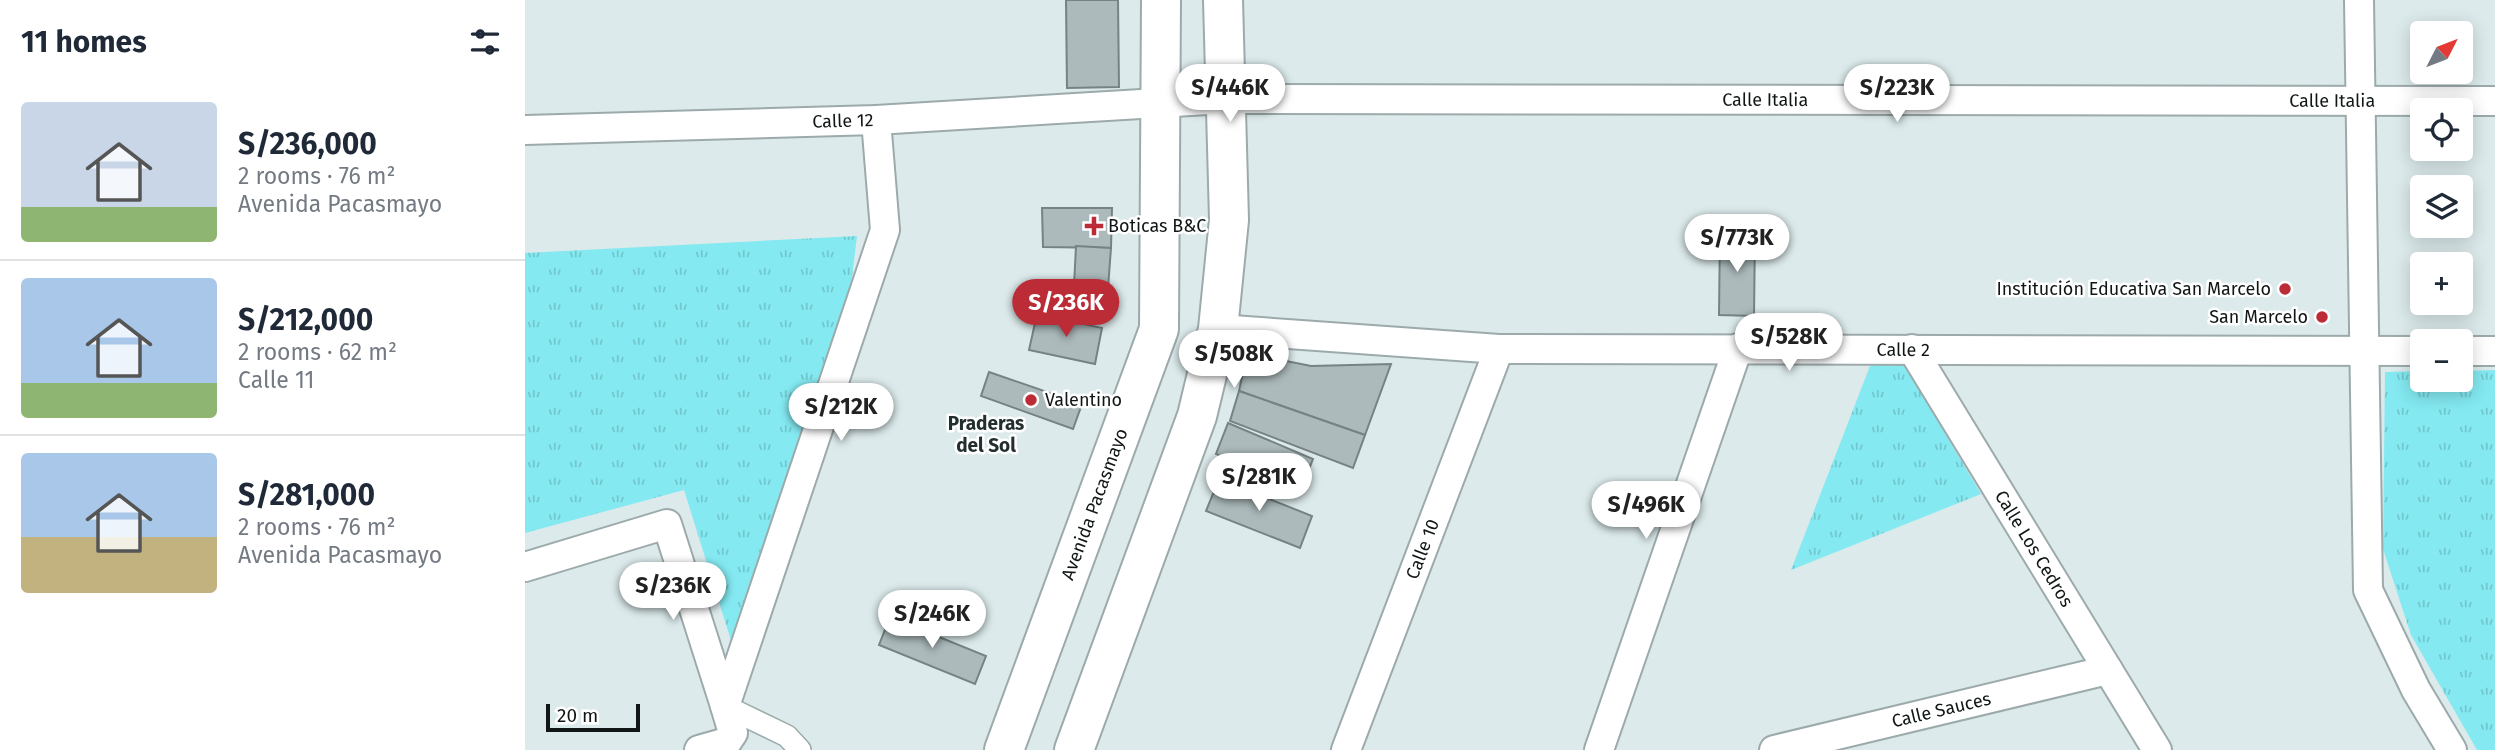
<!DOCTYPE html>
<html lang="en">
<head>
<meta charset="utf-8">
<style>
  body { margin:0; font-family:"Fira Sans",sans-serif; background:#f6f6f7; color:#1f2937; height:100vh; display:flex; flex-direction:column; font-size:26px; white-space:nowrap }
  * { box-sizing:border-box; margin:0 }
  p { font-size:23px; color:#747a83 }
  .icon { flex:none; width:38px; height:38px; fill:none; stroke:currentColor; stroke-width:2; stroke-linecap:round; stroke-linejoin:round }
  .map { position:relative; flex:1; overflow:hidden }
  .drawer { display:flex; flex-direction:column; background:#fff; width:525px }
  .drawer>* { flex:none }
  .needle { width:46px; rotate:48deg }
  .controls { position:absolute; left:1885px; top:21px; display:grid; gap:14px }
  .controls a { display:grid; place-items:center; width:63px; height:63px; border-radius:7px; background:#fff; box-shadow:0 4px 18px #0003; font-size:35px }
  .scale { position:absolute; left:21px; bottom:18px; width:94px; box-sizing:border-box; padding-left:7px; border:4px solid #101515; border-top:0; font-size:19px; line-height:24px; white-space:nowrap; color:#101515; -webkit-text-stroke:5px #fff; paint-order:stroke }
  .price { position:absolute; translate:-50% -60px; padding:0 16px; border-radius:24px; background:#fff; color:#222; font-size:23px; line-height:46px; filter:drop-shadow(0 2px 4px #0008) }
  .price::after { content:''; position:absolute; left:50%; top:42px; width:21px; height:16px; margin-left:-10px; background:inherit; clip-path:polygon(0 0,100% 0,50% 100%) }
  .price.current { background:#bc2c37; color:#fff }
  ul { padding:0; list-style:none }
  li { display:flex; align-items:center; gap:21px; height:175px; padding:0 21px }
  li+li { border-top:2px solid #e0e1e3 }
  li span { display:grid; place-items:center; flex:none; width:196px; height:140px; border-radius:7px; color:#555 }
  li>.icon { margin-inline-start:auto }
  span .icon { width:84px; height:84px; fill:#fffc; stroke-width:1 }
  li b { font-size:30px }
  h2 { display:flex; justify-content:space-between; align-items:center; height:84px; padding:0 21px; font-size:30px }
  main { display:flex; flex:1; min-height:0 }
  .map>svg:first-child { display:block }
  .park { fill:url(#park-tufts) }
  .building { fill:#acbabb; stroke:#768283; stroke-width:2 }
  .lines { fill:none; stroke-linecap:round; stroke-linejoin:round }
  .pedestrian-casing { stroke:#9caaab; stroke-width:24 }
  .minor-casing { stroke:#9caaab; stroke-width:32 }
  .secondary-casing { stroke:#9caaab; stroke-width:42 }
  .pedestrian { stroke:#fff; stroke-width:21 }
  .minor { stroke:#fff; stroke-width:28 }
  .secondary { stroke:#fff; stroke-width:38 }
  .poi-dot { fill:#bc2c37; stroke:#fff; stroke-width:2.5 }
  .labels { text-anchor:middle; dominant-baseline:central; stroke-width:5; stroke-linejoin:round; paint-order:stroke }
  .street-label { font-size:18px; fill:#101515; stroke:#fff }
  .poi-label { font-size:18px; fill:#101515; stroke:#fff; text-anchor:start }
  .neighbourhood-label { font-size:19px; font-weight:bold; fill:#232e2e; stroke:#fff }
</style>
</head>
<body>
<main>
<section class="drawer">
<h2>11 homes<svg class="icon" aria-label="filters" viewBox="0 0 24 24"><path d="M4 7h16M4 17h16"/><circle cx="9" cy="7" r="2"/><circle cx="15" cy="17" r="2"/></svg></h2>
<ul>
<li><span style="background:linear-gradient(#c9d6e8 75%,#8fb573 0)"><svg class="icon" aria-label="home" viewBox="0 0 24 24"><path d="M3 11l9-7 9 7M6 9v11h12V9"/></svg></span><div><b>S/236,000</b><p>2 rooms · 76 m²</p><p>Avenida Pacasmayo</p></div></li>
<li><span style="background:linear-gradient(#a9c7e8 75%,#8fb573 0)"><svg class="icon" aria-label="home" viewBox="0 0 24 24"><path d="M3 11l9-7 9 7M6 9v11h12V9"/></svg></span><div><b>S/212,000</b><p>2 rooms · 62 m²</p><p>Calle 11</p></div></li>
<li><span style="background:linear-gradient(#a9c7e8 60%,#c2b280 0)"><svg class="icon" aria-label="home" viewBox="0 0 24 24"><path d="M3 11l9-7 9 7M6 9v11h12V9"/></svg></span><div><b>S/281,000</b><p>2 rooms · 76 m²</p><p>Avenida Pacasmayo</p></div></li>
</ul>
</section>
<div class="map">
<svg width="1970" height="750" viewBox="0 0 1970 750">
  <defs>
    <pattern id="park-tufts" width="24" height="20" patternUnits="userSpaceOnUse" patternTransform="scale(1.75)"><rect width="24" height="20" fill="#84e9f1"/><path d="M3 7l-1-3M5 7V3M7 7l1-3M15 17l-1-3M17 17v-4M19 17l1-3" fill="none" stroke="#71c7ce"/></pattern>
  </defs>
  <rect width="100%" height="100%" fill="#dceaeb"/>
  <g class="park">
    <path d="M332,236L325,294L209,650L159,490L0,533V253Z"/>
    <path d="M1377,361L1456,494L1266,570L1345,366Z"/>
    <path d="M1970,370V750H1952L1886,635L1858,549L1860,372L1897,371V380H1936V371Z"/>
  </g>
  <g class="building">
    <path d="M541,0H593L594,87L542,88Z"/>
    <path d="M517,208H587L586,248L518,247Z"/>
    <path d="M1195,231L1230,232L1229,316L1194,315Z"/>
    <path d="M551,246L586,248L583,288L549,286Z"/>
    <path d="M512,314L577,328L570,364L504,350Z"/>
    <path d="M722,353L786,366L866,364L840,435L714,391Z"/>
    <path d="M464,372L557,404L548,429L456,396Z"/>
    <path d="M714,391L840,435L828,468L705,421Z"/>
    <path d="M703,423L788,459L776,489L691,454Z"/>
    <path d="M694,479L787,516L775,548L681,511Z"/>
    <path d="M365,617L461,656L450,684L354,645Z"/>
  </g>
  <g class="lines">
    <g class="pedestrian-casing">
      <path id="pedestrian" d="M200,706L262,736L275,750"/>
    </g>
    <g class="minor-casing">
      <g id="minor">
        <path d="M1834,0L1843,590L1891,690L1927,750"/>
        <path id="s1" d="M0,130L351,120L699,99L1970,101"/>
        <path id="s2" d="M693,329L974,349L1897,351"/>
        <path id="s3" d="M1387,349L1632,750"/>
        <path d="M1936,351H1970"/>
        <path d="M0,567L142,524L200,706"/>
        <path d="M174,750L202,742L208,733L200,706L360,230L351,120"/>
        <path id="s4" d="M821,750L974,349"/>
        <path d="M1074,750L1213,348"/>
        <path id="s5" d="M1249,750L1583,670"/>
      </g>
    </g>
    <g class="secondary-casing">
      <g id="secondary">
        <path id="s6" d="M479,750L634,329L636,0"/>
        <path d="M549,750L672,416L693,329L704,220L698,0"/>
      </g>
    </g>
    <use href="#pedestrian" class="pedestrian"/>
    <use href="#minor" class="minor"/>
    <use href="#secondary" class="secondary"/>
  </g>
  <g class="poi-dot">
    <path d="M565.5 215.5h7v7h7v7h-7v7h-7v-7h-7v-7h7z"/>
    <circle cx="1760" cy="289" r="7"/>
    <circle cx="1797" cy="317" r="7"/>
    <circle cx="506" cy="400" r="7"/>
  </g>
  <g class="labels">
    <g class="street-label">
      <text stroke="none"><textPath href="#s1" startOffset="1241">Calle Italia</textPath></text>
      <text stroke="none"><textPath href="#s1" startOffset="1808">Calle Italia</textPath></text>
      <text stroke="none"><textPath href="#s1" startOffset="318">Calle 12</textPath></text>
      <text stroke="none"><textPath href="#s2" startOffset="686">Calle 2</textPath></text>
      <text stroke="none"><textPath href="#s6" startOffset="262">Avenida Pacasmayo</textPath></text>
      <text stroke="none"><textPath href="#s4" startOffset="215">Calle 10</textPath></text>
      <text stroke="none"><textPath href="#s3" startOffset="234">Calle Los Cedros</textPath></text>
      <text stroke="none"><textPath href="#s5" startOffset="172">Calle Sauces</textPath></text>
    </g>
    <g class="poi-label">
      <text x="583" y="226">Boticas B&amp;C</text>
      <text x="1746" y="289" text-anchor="end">Institución Educativa San Marcelo</text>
      <text x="1783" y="317" text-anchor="end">San Marcelo</text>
      <text x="520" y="400">Valentino</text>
    </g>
    <g class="neighbourhood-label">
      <text x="461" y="423">Praderas<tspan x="461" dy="22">del Sol</tspan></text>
    </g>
  </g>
</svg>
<div class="controls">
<a><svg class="needle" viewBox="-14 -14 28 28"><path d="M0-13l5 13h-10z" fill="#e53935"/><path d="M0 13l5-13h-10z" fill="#747a83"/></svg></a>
<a><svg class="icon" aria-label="locate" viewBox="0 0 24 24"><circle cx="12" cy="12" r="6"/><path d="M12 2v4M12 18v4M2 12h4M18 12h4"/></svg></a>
<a><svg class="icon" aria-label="layers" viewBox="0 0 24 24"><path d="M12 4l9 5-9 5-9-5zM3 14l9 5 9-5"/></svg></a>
<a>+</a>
<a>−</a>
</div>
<div class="scale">20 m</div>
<b class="price" style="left:705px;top:124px">S/446K</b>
<b class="price" style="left:1372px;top:124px">S/223K</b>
<b class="price" style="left:1212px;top:274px">S/773K</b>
<b class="price current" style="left:541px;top:339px">S/236K</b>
<b class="price" style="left:1264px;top:373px">S/528K</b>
<b class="price" style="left:709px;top:390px">S/508K</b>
<b class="price" style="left:316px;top:443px">S/212K</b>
<b class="price" style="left:734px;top:513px">S/281K</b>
<b class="price" style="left:1121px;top:541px">S/496K</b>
<b class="price" style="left:148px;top:622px">S/236K</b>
<b class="price" style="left:407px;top:650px">S/246K</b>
</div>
</main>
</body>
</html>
